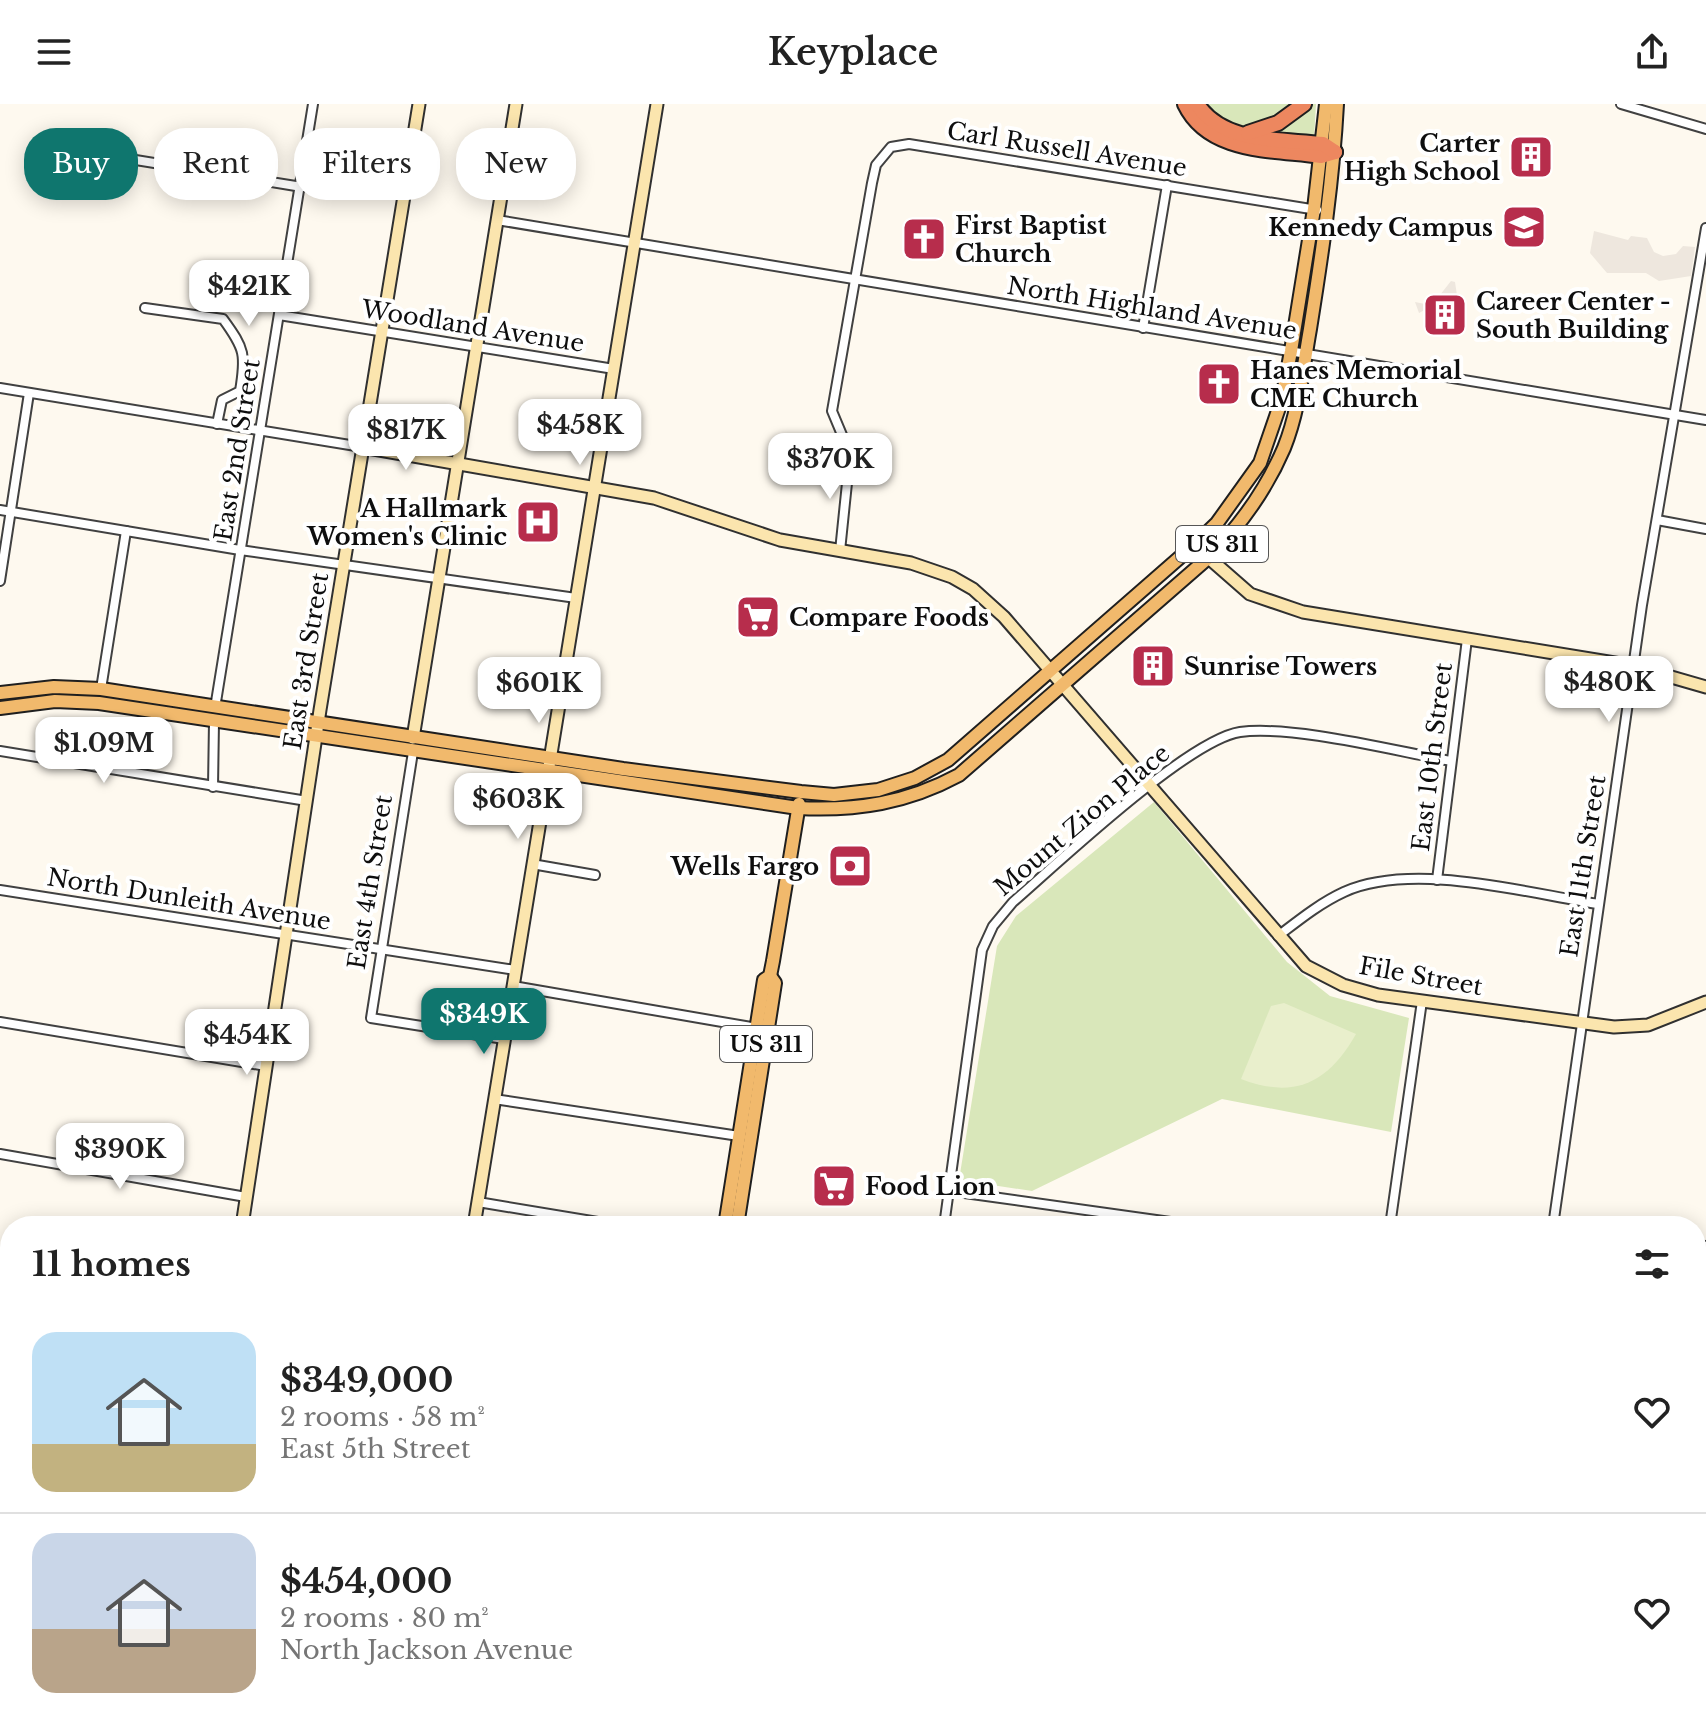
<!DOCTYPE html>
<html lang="en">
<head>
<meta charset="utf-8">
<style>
  body { margin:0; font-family:"Libre Baskerville",serif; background:#f2f2f2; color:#222; height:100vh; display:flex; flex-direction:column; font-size:30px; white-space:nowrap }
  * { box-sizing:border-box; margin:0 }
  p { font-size:26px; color:#767676 }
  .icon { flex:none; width:44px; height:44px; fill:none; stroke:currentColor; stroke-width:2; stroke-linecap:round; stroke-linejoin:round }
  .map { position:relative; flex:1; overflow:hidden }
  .drawer { position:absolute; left:0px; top:1112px; width:1706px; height:514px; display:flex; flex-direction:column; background:#fff; border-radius:32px 32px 0 0; box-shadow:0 4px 20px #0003 }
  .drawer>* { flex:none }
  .banner { position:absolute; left:24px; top:24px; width:800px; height:72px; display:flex; gap:16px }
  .price { position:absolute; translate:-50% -68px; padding:0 18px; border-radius:16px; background:#fff; color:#222; font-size:26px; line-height:52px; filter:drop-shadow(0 2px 4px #0008) }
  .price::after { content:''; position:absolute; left:50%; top:48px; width:24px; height:18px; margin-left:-12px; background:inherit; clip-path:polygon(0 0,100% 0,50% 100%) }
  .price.current { background:#0f766e; color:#fff }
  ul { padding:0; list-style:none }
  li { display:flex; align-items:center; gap:24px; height:200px; padding:0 32px }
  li+li { border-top:2px solid #e0e0e0 }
  li span { display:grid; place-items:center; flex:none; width:224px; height:160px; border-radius:24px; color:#555 }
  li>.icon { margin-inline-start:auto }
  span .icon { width:96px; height:96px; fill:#fffc; stroke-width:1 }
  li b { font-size:34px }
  h2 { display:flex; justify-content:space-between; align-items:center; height:96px; padding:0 32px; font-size:34px }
  .chip { padding:0 28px; border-radius:32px; background:#fff; box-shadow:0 4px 20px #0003; font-size:28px; line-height:72px }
  .chip.current { background:#0f766e; color:#fff }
  header { display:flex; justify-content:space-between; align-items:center; height:104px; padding:0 32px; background:#fff; font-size:36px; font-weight:600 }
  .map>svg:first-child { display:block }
  .green { fill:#d9e7ba }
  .pitch { fill:#e9efcc }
  .plaza { fill:#eee7de }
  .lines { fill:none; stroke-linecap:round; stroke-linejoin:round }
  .stream { stroke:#41a9c6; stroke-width:3 }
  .street-casing { stroke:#414141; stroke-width:12 }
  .secondary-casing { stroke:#303030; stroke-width:15 }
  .primary-casing { stroke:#1f1f1f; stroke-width:16 }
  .highway-casing { stroke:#1f1f1f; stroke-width:18 }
  .street { stroke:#fff; stroke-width:8 }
  .secondary { stroke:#fbe5ae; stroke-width:11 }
  .primary { stroke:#f1b96c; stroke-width:12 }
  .highway { stroke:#ed875f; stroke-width:14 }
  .labels { text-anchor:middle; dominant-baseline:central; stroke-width:8; stroke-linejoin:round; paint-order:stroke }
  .shield { fill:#fff; stroke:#565656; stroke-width:2 }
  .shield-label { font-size:22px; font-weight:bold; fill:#0e0e0e }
  .poi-label { font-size:24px; font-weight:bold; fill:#0e0e0e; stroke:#fff; text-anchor:start }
  .street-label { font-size:24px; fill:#0e0e0e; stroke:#fff }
</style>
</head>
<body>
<header><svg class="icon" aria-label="menu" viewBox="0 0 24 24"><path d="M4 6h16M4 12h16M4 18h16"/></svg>Keyplace<svg class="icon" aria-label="share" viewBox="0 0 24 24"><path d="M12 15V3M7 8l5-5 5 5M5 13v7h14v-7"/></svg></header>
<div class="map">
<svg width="1706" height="1625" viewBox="0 0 1706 1625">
  <rect width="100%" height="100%" fill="#fef9ef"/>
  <g class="green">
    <path d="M1202,0H1297C1283,13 1252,29 1233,23C1222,20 1211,7 1202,0Z"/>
    <path d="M1309,0H1316L1314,35L1259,30Z"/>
    <path d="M1154,698L1287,858L1330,892L1409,914L1391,1028L1222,995L1032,1087L959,1076L997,842L1016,812Z"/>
  </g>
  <path class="pitch" d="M1284,899L1356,930C1329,978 1295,996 1241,975L1271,902Z"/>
  <g class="plaza">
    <path d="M1594,127L1628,136L1631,132L1647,134L1654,148L1663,152L1676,150L1683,142L1695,143L1691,172L1659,177L1646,169H1607L1590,149Z"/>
    <path d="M1451,177L1455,178L1458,198L1445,209L1430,203L1419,209L1415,198L1425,200L1426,193L1440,191Z"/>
  </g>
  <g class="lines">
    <path class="stream" d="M552,1625L561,1616"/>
    <g class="street-casing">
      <g id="street">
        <path d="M1621,0L1706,25"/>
        <path d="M93,40L111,52L302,83"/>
        <path d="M497,116L1706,316"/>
        <path d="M145,204L223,215C245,245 246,251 240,287L222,296L217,320"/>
        <path d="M279,211L614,265"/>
        <path d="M1143,224L1167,81"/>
        <path d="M0,284L362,343"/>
        <path d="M0,406L240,446L576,494"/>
        <path d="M1657,416L1706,425"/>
        <path d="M840,447L850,350L832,307L872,79L876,61L891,43L909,40L1317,106"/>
        <path d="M0,477L29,289"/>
        <path d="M101,585L126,427"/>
        <path d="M215,604L313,0"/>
        <path d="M0,647L307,697"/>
        <path d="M413,648L371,914L504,935"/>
        <path d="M213,683L214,618"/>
        <path d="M532,760L595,771"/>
        <path d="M1437,776L1467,535"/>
        <path d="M0,786L515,866"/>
        <path d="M1278,832C1299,816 1320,799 1344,788C1413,757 1526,789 1598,800"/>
        <path d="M513,882L757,924"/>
        <path d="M0,918L266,962"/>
        <path d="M494,995L739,1032"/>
        <path d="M0,1050L246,1093"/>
        <path d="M950,1087L1199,1122"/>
        <path d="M478,1098L622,1122"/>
        <path d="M944,1122L982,846L993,822L1013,798C1059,758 1188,636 1240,628C1293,621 1395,647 1451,657"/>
        <path d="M1390,1122L1422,897"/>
        <path d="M1553,1122L1642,501L1706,124"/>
        <path d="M1696,1141L1706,1142"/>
        <path d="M0,1170L10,1171"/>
        <path d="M1696,1204L1706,1205"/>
        <path d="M1696,1275L1706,1276"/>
        <path d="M0,1341L10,1353"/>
        <path d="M0,1391L10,1388"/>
        <path d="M1696,1402L1706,1403"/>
        <path d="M1696,1569L1706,1463"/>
        <path d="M0,1599L10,1609"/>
        <path d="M17,1616L25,1625"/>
        <path d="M167,1616L174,1625"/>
        <path d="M995,1616L998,1625"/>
        <path d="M1539,1616L1611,1625"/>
        <path d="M808,1619L864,1625"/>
        <path d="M652,1625L664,1616"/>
        <path d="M1161,1625L1162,1616"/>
        <path d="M1321,1625L1322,1616"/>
        <path d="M1494,1625L1495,1616"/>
        <path d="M1690,1625L1691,1616"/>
      </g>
    </g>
    <g class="secondary-casing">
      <g id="secondary">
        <path d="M362,343L654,394L780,436L911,459L952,473L973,485L1004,513L1306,862L1343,881L1378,891L1614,923L1648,921L1706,898"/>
        <path d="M1194,441L1250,490L1303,508L1633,562L1706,583"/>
        <path d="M413,634L516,0"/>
        <path d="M242,1122L320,606L419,0"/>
        <path d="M474,1122L657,0"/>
        <path d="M337,1616L342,1625"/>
        <path d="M355,1625L360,1616"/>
        <path d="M384,1625L389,1616"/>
      </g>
    </g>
    <g class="primary-casing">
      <g id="primary">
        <path d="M0,589L54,583L101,585L623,665L801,688L834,691L878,686L915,674L948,656L1194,441L1217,419L1260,359L1282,295L1291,247L1314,105L1326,0"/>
        <path d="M0,604L55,597L99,599L798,704C857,707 907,699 959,671L1208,454C1240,422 1266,386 1284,344C1299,307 1303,264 1310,225C1322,150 1333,76 1337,0"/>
        <path d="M725,1122L764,876L770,872L773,857L799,700"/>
        <path d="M737,1122L775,879L770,872"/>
        <path d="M808,1616L810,1625"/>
      </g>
    </g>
    <g class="highway-casing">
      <g id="highway">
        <path d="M1185,0C1209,50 1274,45 1321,52L1335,48"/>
        <path d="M1197,0C1223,40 1280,35 1323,40L1335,48"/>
        <path d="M1248,29L1278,19L1304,0"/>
      </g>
    </g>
    <use href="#street" class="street"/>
    <use href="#secondary" class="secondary"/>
    <use href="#primary" class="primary"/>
    <use href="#highway" class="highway"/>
  </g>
  <defs>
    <g id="building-square" transform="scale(2.3)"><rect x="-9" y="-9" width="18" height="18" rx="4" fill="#b72d4c" stroke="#fff"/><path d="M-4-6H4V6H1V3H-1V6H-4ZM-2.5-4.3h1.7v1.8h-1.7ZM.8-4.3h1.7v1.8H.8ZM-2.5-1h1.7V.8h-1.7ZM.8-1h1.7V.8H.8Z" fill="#fff"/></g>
    <g id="school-square" transform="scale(2.3)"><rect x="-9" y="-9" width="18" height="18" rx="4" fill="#b72d4c" stroke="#fff"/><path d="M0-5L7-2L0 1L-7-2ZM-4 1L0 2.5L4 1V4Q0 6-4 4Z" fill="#fff"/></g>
    <g id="church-square" transform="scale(2.3)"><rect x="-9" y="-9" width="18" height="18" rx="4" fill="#b72d4c" stroke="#fff"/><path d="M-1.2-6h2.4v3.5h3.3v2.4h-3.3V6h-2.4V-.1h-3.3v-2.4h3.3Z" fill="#fff"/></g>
    <g id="hospital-square" transform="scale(2.3)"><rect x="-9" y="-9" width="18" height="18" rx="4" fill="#b72d4c" stroke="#fff"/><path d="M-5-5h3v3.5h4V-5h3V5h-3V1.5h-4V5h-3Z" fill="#fff"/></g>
    <g id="supermarket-square" transform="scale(2.3)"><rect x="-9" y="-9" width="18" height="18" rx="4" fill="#b72d4c" stroke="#fff"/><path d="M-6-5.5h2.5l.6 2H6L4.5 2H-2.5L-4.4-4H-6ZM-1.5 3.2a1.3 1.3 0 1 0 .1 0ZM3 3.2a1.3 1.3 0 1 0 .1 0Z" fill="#fff"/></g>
    <g id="bank-square" transform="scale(2.3)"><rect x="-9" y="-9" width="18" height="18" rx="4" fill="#b72d4c" stroke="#fff"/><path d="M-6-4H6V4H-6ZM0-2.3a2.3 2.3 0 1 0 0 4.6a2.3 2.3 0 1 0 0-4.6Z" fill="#fff"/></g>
  </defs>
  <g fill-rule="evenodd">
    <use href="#building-square" x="1531" y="53"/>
    <use href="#school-square" x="1524" y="123"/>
    <use href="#church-square" x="924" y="135"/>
    <use href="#building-square" x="1445" y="211"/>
    <use href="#church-square" x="1219" y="280"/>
    <use href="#hospital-square" x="538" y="418"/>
    <use href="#supermarket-square" x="758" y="513"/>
    <use href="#building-square" x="1153" y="562"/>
    <use href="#bank-square" x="850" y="762"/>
    <use href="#supermarket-square" x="834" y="1082"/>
  </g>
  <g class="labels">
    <g class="shield">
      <rect x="1176" y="422" width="92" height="36" rx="6"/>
      <rect x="720" y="922" width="92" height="36" rx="6"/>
    </g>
    <g class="shield-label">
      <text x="1222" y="440">US 311</text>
      <text x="766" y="940">US 311</text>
    </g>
    <g class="poi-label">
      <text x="1500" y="39" text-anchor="end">Carter<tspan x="1500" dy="28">High School</tspan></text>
      <text x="955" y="121">First Baptist<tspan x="955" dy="28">Church</tspan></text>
      <text x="1493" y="123" text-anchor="end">Kennedy Campus</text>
      <text x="1476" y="197">Career Center -<tspan x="1476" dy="28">South Building</tspan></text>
      <text x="1250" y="266">Hanes Memorial<tspan x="1250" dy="28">CME Church</tspan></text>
      <text x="507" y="404" text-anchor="end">A Hallmark<tspan x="507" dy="28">Women's Clinic</tspan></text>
      <text x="789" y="513">Compare Foods</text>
      <text x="1184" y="562">Sunrise Towers</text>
      <text x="819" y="762" text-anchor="end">Wells Fargo</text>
      <text x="865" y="1082">Food Lion</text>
    </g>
    <g class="street-label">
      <text transform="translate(1067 45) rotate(9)">Carl Russell Avenue</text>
      <text transform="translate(1152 204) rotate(9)">North Highland Avenue</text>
      <text transform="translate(473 222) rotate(9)">Woodland Avenue</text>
      <text transform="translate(237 346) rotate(-81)">East 2nd Street</text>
      <text transform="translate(306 557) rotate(-81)">East 3rd Street</text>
      <text transform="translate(1432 653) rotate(-83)">East 10th Street</text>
      <text transform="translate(1082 716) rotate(-40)">Mount Zion Place</text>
      <text transform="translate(1583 762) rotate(-81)">East 11th Street</text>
      <text transform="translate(370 778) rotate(-81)">East 4th Street</text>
      <text transform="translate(189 795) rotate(9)">North Dunleith Avenue</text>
      <text transform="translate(1421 872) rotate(10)">File Street</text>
    </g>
  </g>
</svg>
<b class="price" style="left:249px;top:224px">$421K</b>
<b class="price" style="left:580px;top:363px">$458K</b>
<b class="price" style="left:406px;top:368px">$817K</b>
<b class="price" style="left:830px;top:397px">$370K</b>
<b class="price" style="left:1609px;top:620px">$480K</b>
<b class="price" style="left:539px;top:621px">$601K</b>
<b class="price" style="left:104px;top:681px">$1.09M</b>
<b class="price" style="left:518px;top:737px">$603K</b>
<b class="price current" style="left:484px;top:952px">$349K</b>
<b class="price" style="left:247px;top:973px">$454K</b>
<b class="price" style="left:120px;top:1087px">$390K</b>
<div class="banner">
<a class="chip current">Buy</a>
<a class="chip">Rent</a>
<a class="chip">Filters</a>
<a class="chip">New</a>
</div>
<section class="drawer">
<h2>11 homes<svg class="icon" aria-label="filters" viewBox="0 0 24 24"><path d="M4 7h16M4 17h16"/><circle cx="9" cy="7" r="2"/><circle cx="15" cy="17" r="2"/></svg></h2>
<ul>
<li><span style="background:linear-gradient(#bfe0f5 70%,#c2b280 0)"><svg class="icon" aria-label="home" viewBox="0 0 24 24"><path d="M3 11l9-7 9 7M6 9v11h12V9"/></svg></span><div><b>$349,000</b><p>2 rooms · 58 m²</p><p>East 5th Street</p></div><svg class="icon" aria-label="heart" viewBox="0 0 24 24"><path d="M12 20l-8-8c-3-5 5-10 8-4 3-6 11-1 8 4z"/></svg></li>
<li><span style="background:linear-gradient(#c9d6e8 60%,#b9a48a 0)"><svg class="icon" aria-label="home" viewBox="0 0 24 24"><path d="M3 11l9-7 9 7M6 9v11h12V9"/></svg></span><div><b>$454,000</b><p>2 rooms · 80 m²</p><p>North Jackson Avenue</p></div><svg class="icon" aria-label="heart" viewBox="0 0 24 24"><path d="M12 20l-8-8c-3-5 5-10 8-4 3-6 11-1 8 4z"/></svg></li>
</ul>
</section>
</div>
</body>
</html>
